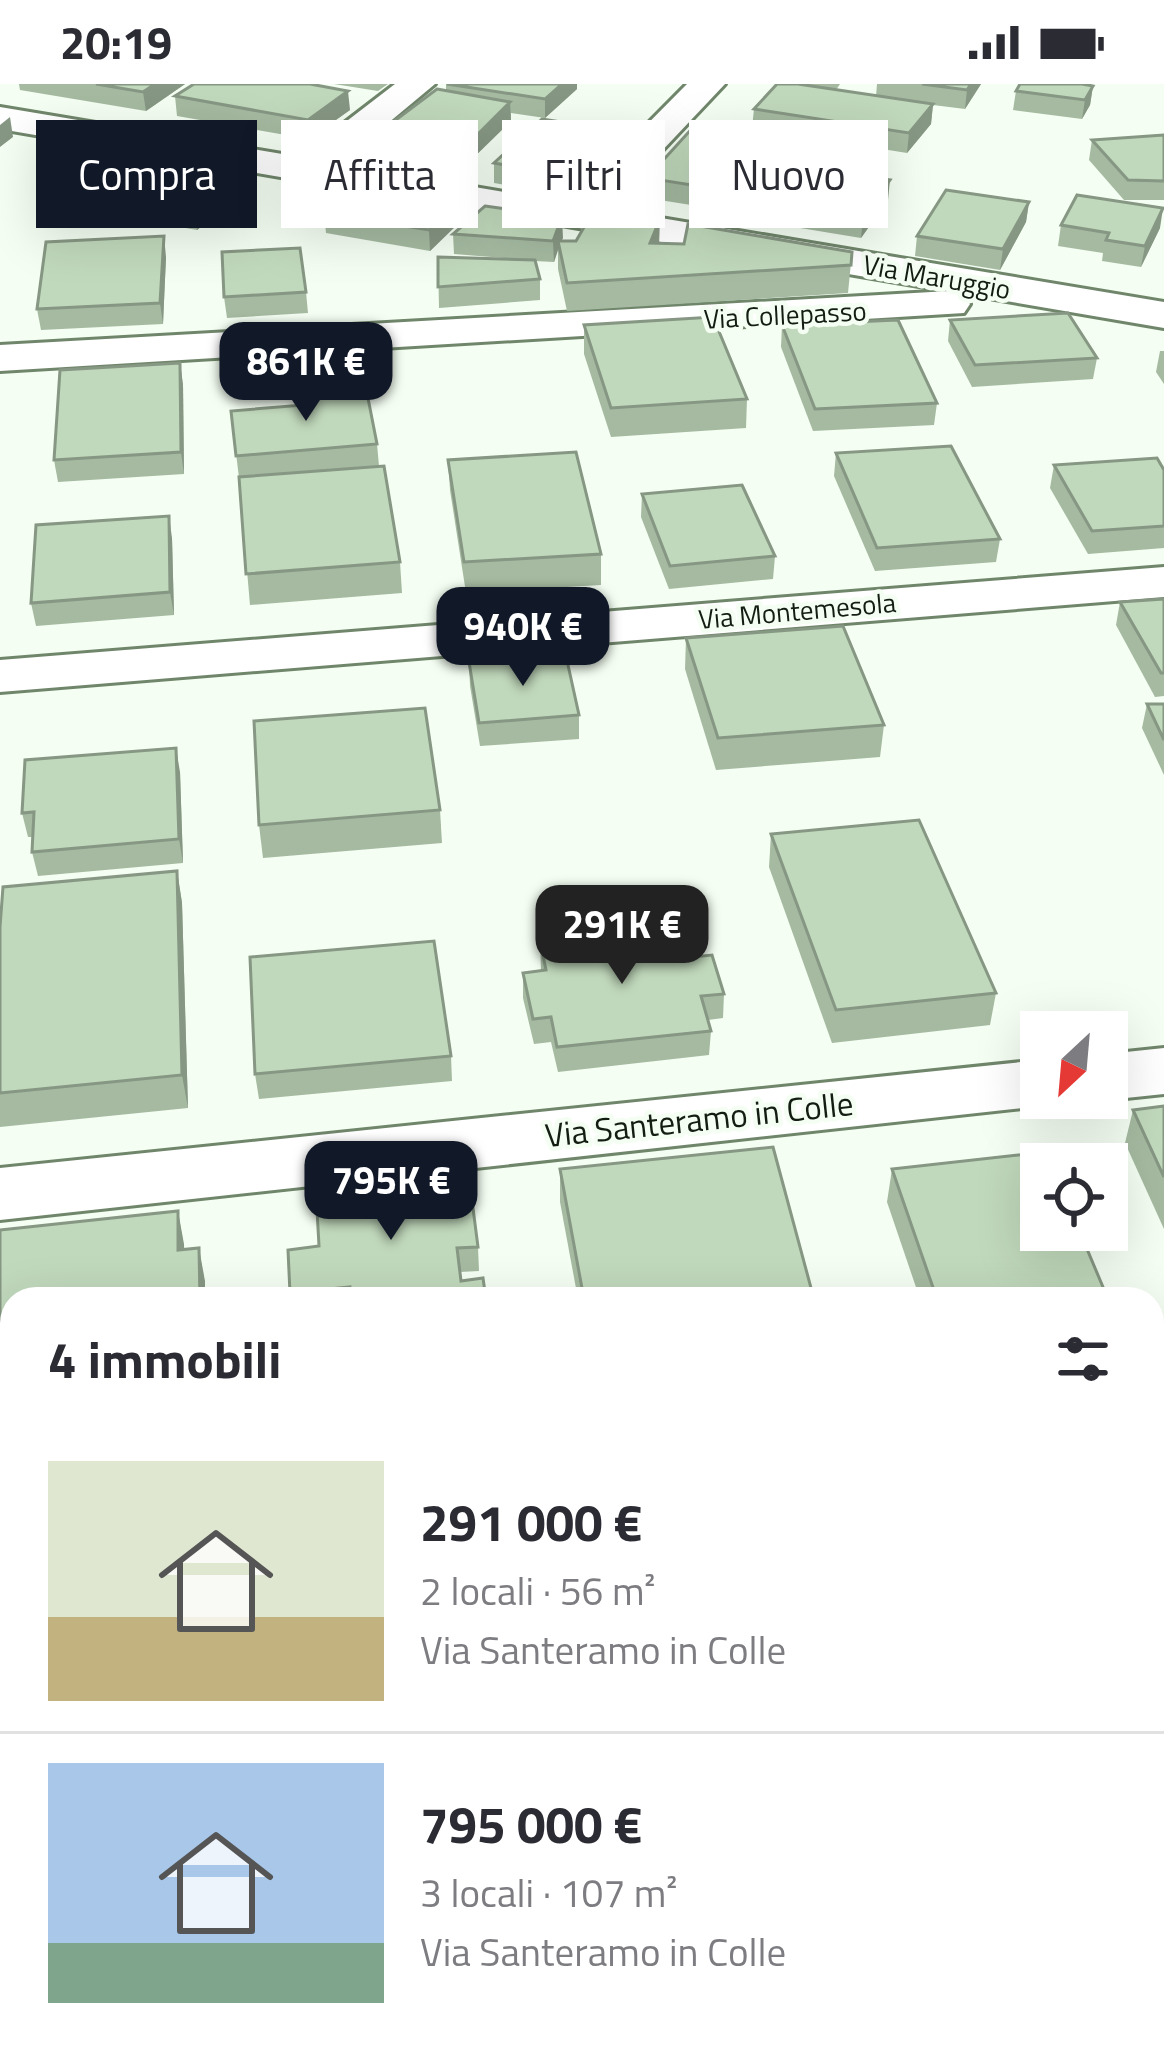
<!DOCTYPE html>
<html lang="it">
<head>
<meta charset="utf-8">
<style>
  body { margin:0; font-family:"Titillium Web",sans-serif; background:#f7f7f7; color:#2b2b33; height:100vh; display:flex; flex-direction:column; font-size:45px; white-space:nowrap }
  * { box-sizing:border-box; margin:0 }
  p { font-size:39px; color:#7c7c81 }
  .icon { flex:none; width:66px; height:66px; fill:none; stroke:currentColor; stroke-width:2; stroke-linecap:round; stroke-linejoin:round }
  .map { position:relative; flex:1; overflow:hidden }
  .side { position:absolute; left:0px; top:1203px; width:1164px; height:771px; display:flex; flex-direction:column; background:#fff; border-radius:36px 36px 0 0; box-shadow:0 12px 48px #0002 }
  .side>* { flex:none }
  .banner { position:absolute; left:36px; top:36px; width:1092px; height:108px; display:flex; gap:24px }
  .needle { width:78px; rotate:206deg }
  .tools { position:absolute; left:1020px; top:927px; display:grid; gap:24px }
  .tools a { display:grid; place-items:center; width:108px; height:108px; border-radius:0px; background:#fff; box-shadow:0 12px 48px #0002; font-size:60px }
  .price { position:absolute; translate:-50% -102px; padding:0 27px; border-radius:24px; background:#111827; color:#fff; font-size:39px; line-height:78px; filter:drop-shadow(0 3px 6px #0008) }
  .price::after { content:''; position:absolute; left:50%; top:72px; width:36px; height:27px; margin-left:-18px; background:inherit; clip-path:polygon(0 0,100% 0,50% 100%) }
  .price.active { background:#222; color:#fff }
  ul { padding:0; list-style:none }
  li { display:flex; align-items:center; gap:36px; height:300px; padding:0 48px }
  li+li { border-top:3px solid #e1e1e2 }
  li span { display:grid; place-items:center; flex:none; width:336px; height:240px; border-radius:0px; color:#555 }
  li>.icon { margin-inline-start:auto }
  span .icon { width:144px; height:144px; fill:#fffc; stroke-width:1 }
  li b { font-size:51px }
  h2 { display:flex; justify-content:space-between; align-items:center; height:144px; padding:0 48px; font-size:51px }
  .tag { padding:0 42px; border-radius:0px; background:#fff; box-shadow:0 12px 48px #0002; font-size:42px; line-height:108px }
  .tag.active { background:#111827; color:#fff }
  .status { display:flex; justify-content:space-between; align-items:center; height:84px; padding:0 60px; background:#fff; direction:ltr }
  .status svg { height:33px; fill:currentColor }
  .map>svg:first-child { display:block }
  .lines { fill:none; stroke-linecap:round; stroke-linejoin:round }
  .street-casing { stroke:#70866b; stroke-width:6 }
  .street { fill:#fff; fill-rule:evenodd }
  .wall { fill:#a5baa1 }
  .shaded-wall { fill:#869783 }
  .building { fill:#c0d8bb; stroke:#869783; stroke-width:3 }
  .labels { text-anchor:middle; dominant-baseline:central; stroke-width:9; stroke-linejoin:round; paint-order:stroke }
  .far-street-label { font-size:27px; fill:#141d12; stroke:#f4fef2 }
  .street-label { font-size:33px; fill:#141d12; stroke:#f4fef2 }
</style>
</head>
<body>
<div class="status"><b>20:19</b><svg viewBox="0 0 49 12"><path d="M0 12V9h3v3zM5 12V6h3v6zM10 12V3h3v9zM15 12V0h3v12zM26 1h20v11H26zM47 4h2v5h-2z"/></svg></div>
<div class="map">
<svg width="1164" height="1973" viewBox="0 0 1164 1973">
  <rect width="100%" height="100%" fill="#f4fef2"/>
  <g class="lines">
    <g class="street-casing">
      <g id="street">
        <path d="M395,0H435L339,80L569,119L687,0H725L607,125L1164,218V244L0,45V23L300,73Z"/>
        <path d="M949,207L964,211L970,220L964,229L0,287V261Z"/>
        <path d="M1164,483V513L0,608V576Z"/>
        <path d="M1164,964V1010L1107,1016L1100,1014H1107V970Z"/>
        <path d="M1041,976V1014L1064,1015L1041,1022L0,1136V1084Z"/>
      </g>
    </g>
    <use href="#street" class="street"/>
  </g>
  <g class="wall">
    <path d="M19,0H185L146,27L20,6Z"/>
    <path d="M334,0H388L378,7Z"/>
    <path d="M446,0H577V5L545,34L511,29V37L469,78L386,63L385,44L446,7Z"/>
    <path d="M777,0H840L836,6L876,12L877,0H981L965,25L933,21L931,40L907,69L752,44L754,25Z"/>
    <path d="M1088,1L1093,2L1090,21L1082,35L1013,26L1016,7Z"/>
    <path d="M175,12L350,26L309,55L177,32Z"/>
    <path d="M618,47V66L572,112L494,99V79Z"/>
    <path d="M1164,51V116H1124L1089,76L1092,56Z"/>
    <path d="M781,72L735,128L647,114V94Z"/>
    <path d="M247,85L249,105L197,146L123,133L120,112Z"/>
    <path d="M888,116L861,154L788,142L789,122Z"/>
    <path d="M1029,118L1026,138L1000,186L915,172L917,152Z"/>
    <path d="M324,129L463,135L430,167L326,149Z"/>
    <path d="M562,133L561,157L852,168L848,209L567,227L558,185V166L554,178L535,177L540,195V216L439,224L438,173L516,175L454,170L453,150Z"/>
    <path d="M1061,141L1160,144L1141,183L1102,177L1103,169L1058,162Z"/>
    <path d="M166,173L163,240L41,246L37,225Z"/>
    <path d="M306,208L308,229L227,234L224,213Z"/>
    <path d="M950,236L1097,274L1093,295L972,303L948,257Z"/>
    <path d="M584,241L747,315L746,344L611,353L584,270Z"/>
    <path d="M782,241L937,319L934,341L813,347L781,263Z"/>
    <path d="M1160,267H1164V300L1156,288Z"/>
    <path d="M180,279L183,301L184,390L58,398L54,376Z"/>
    <path d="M301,310L377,360L379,382L400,478L402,509L250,521L239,394L231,327L302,321Z"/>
    <path d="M836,369L1000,455L996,478L875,487L834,392Z"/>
    <path d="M448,376L601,470V501L466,509L450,406Z"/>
    <path d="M1054,381L1164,386V464L1088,470L1050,404Z"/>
    <path d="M642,410L775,472L773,495L669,505L641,433Z"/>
    <path d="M172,454L174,531L36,542L31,519Z"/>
    <path d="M1164,515V612L1155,613L1116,541L1120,518Z"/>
    <path d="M686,554L884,641L880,673L716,686L685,585Z"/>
    <path d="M469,578L579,631V655L480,662L470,602Z"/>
    <path d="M1147,620H1164V691L1142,644Z"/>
    <path d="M180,688L183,779L38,792L32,768L33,753H28L22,729Z"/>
    <path d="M440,726L442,759L263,774L259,741Z"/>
    <path d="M771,750L996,909L990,941L832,959L769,783Z"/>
    <path d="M177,787L182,819L188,1024L0,1043V843Z"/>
    <path d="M540,857L693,873L724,910L723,934L708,936L711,947L709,971L558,988L551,958L534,960L523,914V889L541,887Z"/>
    <path d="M451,972L452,997L259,1015L255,990Z"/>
    <path d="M1164,1022V1145L1125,1059L1133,1026Z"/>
    <path d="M560,1085L814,1215H578L560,1118Z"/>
    <path d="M892,1085L1108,1215H920L887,1118Z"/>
    <path d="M178,1127L184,1166L205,1197L12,1215V1363L0,1364V1146Z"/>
    <path d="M478,1163L479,1187L460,1188L461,1197L486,1215H291L288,1166Z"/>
    <path d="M1164,1382V1735L1152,1737V1383Z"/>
    <path d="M12,1525V1805L0,1807V1527Z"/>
  </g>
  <g class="shaded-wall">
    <path d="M155,0H185L146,27L143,8Z"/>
    <path d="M562,0H577V5L545,34V15Z"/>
    <path d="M971,0H981L965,25L967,6Z"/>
    <path d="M1093,2L1090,21L1082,35L1085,16Z"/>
    <path d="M348,7L350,26L309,55L308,36Z"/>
    <path d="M510,18L511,37L469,78V59Z"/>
    <path d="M933,20L931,40L907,69L909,49Z"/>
    <path d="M10,33L13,53L0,63V41Z"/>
    <path d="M618,47V66L572,112V92Z"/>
    <path d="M782,53L781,72L735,128L736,108Z"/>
    <path d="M247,85L249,105L197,146L195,126Z"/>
    <path d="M890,96L888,116L861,154L863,134Z"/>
    <path d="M462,114L463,135L430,167L429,146Z"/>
    <path d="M1029,118L1026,138L1000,186L1003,165Z"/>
    <path d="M1163,124L1160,144L1141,183L1145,162Z"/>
    <path d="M562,133L563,154L559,163L558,157V166L554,178L553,157Z"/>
    <path d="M660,135L659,162L650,159Z"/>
    <path d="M164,152L166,173L163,240L160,219Z"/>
    <path d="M180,279L183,301L184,390L181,368Z"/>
    <path d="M169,432L172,454L174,531L170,508Z"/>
    <path d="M176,664L180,688L183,779L179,755Z"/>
    <path d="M177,787L182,819L188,1024L182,991Z"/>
    <path d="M178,1127L184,1160L185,1199L178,1166Z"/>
    <path d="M199,1164L205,1197V1215H200Z"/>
  </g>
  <g class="building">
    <path d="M96,0H155L143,8Z"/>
    <path d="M194,0H310L348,7L308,36L175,12Z"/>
    <path d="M447,0H562L545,15Z"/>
    <path d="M777,0H798L933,20L909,49L754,25Z"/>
    <path d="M922,0H971L967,6Z"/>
    <path d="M1020,0H1082L1093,2L1085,16L1016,7Z"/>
    <path d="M437,5L510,18L469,59L385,44Z"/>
    <path d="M542,35L618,47L572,92L494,79Z"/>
    <path d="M696,40L782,53L736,108L647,94Z"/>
    <path d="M1164,51V97L1128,96L1092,56Z"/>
    <path d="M173,73L247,85L195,126L120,112Z"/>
    <path d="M836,88L890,96L863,134L789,122L809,97L827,100Z"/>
    <path d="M360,98L462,114L429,146L324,129Z"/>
    <path d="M946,106L1029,118L1003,165L917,152Z"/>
    <path d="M1077,111L1163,124L1145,162L1106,156L1109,149L1061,141Z"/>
    <path d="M485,122L562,133L553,157L453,150Z"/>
    <path d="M594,126L660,135L650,159L684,160L688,140L852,168L851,181L567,199L558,157H576Z"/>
    <path d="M164,152L160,219L37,225L46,158Z"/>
    <path d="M300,164L306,208L224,213L222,168Z"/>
    <path d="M438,173L535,176L540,195L438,203Z"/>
    <path d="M1068,229L1097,274L975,281L950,236Z"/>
    <path d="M713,233L747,315L611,324L584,241Z"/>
    <path d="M898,236L937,319L815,325L782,241Z"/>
    <path d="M180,279L181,368L54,376L60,286Z"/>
    <path d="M366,304L377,360L236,372L231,327L304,321L301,310Z"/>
    <path d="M951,362L1000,455L877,464L836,369Z"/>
    <path d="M576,368L601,470L464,478L448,376Z"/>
    <path d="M1157,374L1164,386V442L1092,447L1054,381Z"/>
    <path d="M384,382L400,478L246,490L239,393Z"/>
    <path d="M742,401L775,472L670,482L642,410Z"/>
    <path d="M169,432L170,508L31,519L36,441Z"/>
    <path d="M1164,515V589H1161L1120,518Z"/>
    <path d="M843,542L884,641L718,654L686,554Z"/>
    <path d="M566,572L579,631L479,639L469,578Z"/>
    <path d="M1147,620H1164V656Z"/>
    <path d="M425,624L440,726L259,741L254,637Z"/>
    <path d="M176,664L179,755L32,768L34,728L22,729L25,676Z"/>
    <path d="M919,736L996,909L836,926L771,750Z"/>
    <path d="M177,787L182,991L0,1009V843L3,803Z"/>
    <path d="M684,842L693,873L712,871L724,910L701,912L711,947L557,963L551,933L533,935L523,889L546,886L540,857Z"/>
    <path d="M434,857L451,972L255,990L250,873Z"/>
    <path d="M1164,1022V1093L1133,1026Z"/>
    <path d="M773,1063L814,1215H584L560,1085Z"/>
    <path d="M1046,1068L1051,1080H1041V1146H1079L1108,1215H937L892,1085Z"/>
    <path d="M469,1093L478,1163L457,1164L461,1197L483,1194L486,1215H351L350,1203L290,1209L288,1166L319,1162L316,1108Z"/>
    <path d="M178,1127V1166L199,1164L200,1215H12V1329L0,1331V1146Z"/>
    <path d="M1164,1382V1706L1152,1708V1383Z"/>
    <path d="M12,1525V1774L0,1776V1527Z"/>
  </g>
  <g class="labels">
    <g class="far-street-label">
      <text transform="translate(937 192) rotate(10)">Via Maruggio</text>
      <text transform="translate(785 230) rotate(-3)">Via Collepasso</text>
      <text transform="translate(797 526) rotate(-5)">Via Montemesola</text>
    </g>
    <g class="street-label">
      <text transform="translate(699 1035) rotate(-6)">Via Santeramo in Colle</text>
    </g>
  </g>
</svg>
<div class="tools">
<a><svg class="needle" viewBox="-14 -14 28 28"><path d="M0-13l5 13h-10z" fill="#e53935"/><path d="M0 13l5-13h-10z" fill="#7c7c81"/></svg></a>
<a><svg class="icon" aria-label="locate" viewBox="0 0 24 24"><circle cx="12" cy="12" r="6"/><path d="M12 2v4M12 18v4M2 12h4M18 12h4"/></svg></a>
</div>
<b class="price" style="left:306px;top:340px">861K €</b>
<b class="price" style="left:523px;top:605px">940K €</b>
<b class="price active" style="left:622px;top:903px">291K €</b>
<b class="price" style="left:391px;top:1159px">795K €</b>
<div class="banner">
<a class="tag active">Compra</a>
<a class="tag">Affitta</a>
<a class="tag">Filtri</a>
<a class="tag">Nuovo</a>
</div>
<section class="side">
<h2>4 immobili<svg class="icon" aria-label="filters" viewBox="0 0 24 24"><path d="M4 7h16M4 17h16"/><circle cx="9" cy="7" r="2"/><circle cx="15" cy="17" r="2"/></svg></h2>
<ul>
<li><span style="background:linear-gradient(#dfe7d0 65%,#c2b280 0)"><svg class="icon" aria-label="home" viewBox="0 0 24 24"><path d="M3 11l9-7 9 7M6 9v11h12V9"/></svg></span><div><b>291 000 €</b><p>2 locali · 56 m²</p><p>Via Santeramo in Colle</p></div></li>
<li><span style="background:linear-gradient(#a9c7e8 75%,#7fa58c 0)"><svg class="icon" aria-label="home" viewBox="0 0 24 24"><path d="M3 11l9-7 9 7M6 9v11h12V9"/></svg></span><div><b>795 000 €</b><p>3 locali · 107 m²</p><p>Via Santeramo in Colle</p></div></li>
</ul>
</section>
</div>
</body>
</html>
